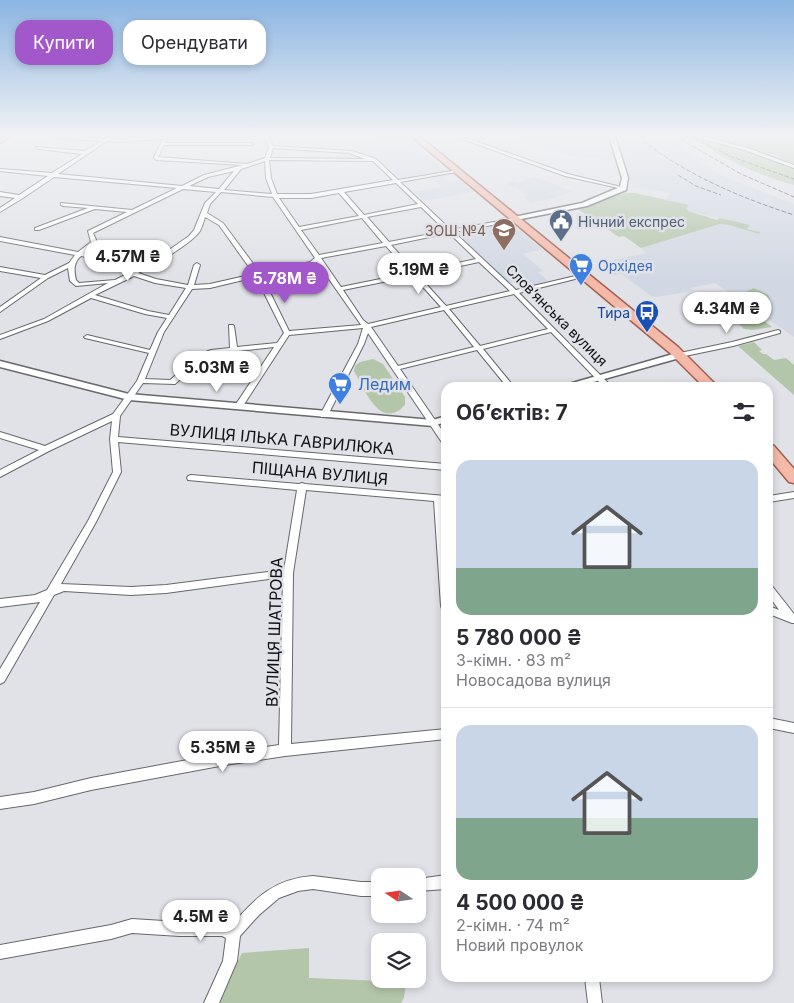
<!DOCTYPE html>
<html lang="uk">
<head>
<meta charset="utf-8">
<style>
  body { margin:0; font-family:Inter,sans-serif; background:#f7f7f7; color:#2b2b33; height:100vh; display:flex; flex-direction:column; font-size:19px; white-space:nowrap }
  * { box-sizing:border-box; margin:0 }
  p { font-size:16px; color:#7c7c81 }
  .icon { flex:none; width:28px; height:28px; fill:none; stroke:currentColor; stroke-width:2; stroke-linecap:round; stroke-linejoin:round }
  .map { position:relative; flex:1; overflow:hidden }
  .drawer { position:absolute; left:441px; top:382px; width:332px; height:600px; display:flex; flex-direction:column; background:#fff; border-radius:15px; box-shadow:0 2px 8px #0003 }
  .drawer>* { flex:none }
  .top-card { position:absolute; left:15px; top:20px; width:351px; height:45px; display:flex; gap:10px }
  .needle { width:32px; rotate:283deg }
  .buttons { position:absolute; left:371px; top:868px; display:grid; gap:10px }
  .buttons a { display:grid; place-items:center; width:55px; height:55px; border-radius:10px; background:#fff; box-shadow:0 2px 8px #0003; font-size:25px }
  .price { position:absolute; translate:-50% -42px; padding:0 11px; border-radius:18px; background:#fff; color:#222; font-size:16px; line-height:32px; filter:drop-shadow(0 1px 2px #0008) }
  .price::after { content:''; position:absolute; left:50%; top:30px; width:15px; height:11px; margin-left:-8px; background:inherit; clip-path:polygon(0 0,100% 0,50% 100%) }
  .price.active { background:#a257ca; color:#fff }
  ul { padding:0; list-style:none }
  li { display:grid; align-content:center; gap:10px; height:265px; padding:0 15px }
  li+li { border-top:1px solid #e1e1e2 }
  li span { display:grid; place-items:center; height:155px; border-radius:15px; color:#555 }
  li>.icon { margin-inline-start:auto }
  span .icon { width:90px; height:90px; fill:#fffc; stroke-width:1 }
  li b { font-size:21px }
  h2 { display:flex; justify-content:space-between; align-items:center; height:60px; padding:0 15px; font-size:21px }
  .chip { padding:0 18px; border-radius:15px; background:#fff; box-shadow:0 2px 8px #0003; font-size:18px; line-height:45px }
  .chip.active { background:#a257ca; color:#fff }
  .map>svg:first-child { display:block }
  .built { fill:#d2d8e3 }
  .green { fill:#b4c6aa }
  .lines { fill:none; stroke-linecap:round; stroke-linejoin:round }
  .minor-casing { stroke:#66686c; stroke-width:2 }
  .tertiary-casing { stroke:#66686c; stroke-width:3 }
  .secondary-casing { stroke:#66686c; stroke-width:3 }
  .primary-casing { stroke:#9f604f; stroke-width:3 }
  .minor { fill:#fff; fill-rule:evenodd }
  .tertiary { fill:#fff; fill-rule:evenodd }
  .secondary { fill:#fff; fill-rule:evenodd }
  .primary { fill:#f4b9a9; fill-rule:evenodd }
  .rail { stroke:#56575a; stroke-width:1; stroke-dasharray:4.5 2; stroke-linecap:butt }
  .labels { text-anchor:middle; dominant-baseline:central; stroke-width:5; stroke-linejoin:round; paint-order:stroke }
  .far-service-label { font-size:14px; fill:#4e5e75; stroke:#e0e2e7; text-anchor:start }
  .far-education-label { font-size:14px; fill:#785e54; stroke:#e0e2e7; text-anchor:end }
  .far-shop-label { font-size:14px; fill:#366cbe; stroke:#e0e2e7; text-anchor:start }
  .far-transit-label { font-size:14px; fill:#164399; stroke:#e0e2e7; text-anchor:end }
  .far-street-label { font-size:14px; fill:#111113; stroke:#e0e2e7 }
  .shop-label { font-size:16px; fill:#366cbe; stroke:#e0e2e7; text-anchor:start }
  .street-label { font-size:16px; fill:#111113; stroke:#e0e2e7 }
</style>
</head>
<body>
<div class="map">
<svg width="794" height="1003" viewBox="0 0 794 1003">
  <rect width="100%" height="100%" fill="#e0e2e7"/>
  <g class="built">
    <path d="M509,136H608L614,160L570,156L506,138Z"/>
    <path d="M405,137L445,172L399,179L388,168L376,160L353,152L355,143L361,141Z"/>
    <path d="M656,140L671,141L702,161L699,162L727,178L794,204V337L715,283L691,288L694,291L656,297L651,296L622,274L611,276L601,268L615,262L613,260L646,253L641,248L720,224L729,225L758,234L760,233L747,228L749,225L688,211L686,208L689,205L666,200L670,193L632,187L620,142Z"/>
    <path d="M442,176L449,182L458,180L473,192L423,201L414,192L442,187L432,178Z"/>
    <path d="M534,177L560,186L559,187L573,191L551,199L530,203L524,197L527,196L515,186L510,187L506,182L513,181L519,183Z"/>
    <path d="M509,222L542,249L523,254L543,271L538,272L548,281L533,285L529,281L522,283L512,274L506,275L514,282L510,283L457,233Z"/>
  </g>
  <g class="green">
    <path d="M697,136H794V164L775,155Z"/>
    <path d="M697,139L745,150L794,169V185C767,178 717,158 697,139Z"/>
    <path d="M625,193H635L689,205L686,208L688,211L717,220L720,218L750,225L747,229L760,232L759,234L729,225L720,224L641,248L624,236L619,237L576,208Z"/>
    <path d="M754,288L768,295L770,300L756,303L740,292H746Z"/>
    <path d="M720,292L738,301L772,327L753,330L744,329L733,318L712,305L708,298L713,294Z"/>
    <path d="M754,342L762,350L759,351L763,354H766L774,360L786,358L794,365V395L738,346Z"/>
    <path d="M373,359L383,364L405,397V405C380,432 364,388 354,371L355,366L360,362Z"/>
    <path d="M309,948V978L406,982L404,998L401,1003H217L242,953Z"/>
  </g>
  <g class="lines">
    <g class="minor-casing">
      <g id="minor">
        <path d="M54,136L105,139L108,136H114L110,139L168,136L165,143H251L253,145H164L158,157L247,164L265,158L269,147L265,136H269L273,146L352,151L376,159L398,180L458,170V171L456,172L400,182L451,230L516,218V220L514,221L454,232L516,290L584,274L587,276L519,293L613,388H605L551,332L483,349L515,388H508L477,350L400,369L446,436V445L443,444L368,333L364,344L328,415L327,417H321L320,415L358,344L363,328L289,335L241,409H238L234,407L274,347L212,354L201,360L175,384L143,383L120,416L118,437L446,464V470L118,442L121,472L96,522L61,584L131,587L166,585L284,570L297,490L188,480L187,478L188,476L191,475L299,484L302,483L305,484L446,496V502H443L446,554V610L442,609L441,606L434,501L306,490L293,573L291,744L446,729V739L285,756L225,765L91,790L34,804L0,809V797L34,792L91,778L225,753L279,745L283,577L166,593L131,595L64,591L54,595L4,682L0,684V669L40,602L0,607V599L35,595L47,590L88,521L113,472L110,439L112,421L49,451L0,477V470L39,450L0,438V432L45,446L113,414L137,381L149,353L85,338L84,337L87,335L150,350L158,332L167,318L145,314L91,298L48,321L0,339V335L44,319L108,283L76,286L70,281L68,268L48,278L0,312V307L41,278L0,271V267L45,275L69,263L75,255L0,241V237L78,252L91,242L88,231L127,212L95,209L39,230H35V228L88,208L63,206L61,205V203L132,210L177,188L54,177L23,198L0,212V208L15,198L0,196V192L19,195L48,176L0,171V169L52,173L82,154L38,149L36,147L85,151L101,141L56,138ZM163,139L154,157L156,160L243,165L204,175L182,186L58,174L107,141L120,142ZM273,148L349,153L365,159L270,158ZM269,160L373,161L393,180L311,194H277L271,178ZM265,161L266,178L272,194L224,190L241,169ZM234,171L219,189L189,186L208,177ZM396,183L418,204L364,215L344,192ZM183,189L216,192L205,203L194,230L189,236L149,264L134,271L119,261L84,253L97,242L93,233ZM221,192L273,197L315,258L310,262L260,273L223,223L207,213L210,204ZM339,193L359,216L299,227L279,198H311ZM421,207L446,231L389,242L367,217ZM205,217L219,225L254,274L210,284L194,285L200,265L197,263L194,265L188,285L156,279L138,273C152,267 192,243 200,231C202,227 204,221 205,217ZM362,218L383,243L319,255L301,230ZM449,233L476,259L416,272L391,245ZM386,246L410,273L341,287L321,258ZM81,256L115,263L129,273L115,280L79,283L76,280C74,271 73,263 81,256ZM317,262L359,322L361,325L289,331L262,276L314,264ZM479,262L510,291L446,306L418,275ZM134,276L155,283L186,288L169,315L148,311L95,295ZM413,276L441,307L368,324L363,320L343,290ZM256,277L284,333L277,343L237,347L234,326L233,325H229L230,348L211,350L201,354L170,380L145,379L164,332L192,289L210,288ZM514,294L548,329L480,346L449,309ZM444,310L474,347L398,366L371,327Z"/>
        <path d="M454,136H461L568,174L625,188L623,189L565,176Z"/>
        <path d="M692,136H701L748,148L794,165V168L744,150Z"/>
        <path d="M778,330L780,331V333L733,346L680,357L677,355L680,353L732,342Z"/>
        <path d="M794,492V498L769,502V496Z"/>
        <path d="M769,585L772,586L794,614V623H792L769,614V606L779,610L769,596Z"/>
        <path d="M769,718L794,723V733L769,728Z"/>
        <path d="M446,875V889L418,891V879Z"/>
        <path d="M313,876L361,882H380V896H361L313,889L298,891L279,898L259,915L240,936L237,961L219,1003H204L223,961L226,938L222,936H180L132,933L111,939L0,959V945L111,925L132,919L180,922L210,921L223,922L231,926C256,897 274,879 313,876Z"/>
        <path d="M585,978H599L602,1003H588Z"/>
      </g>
    </g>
    <g class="tertiary-casing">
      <g id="tertiary">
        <path d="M680,352L683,353V357L572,388H555Z"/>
        <path d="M0,361L129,394L433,420L446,416V422L433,426L129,400L0,367Z"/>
      </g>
    </g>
    <g class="secondary-casing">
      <path id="secondary" d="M609,136H615L628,178L626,190L587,206L511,221L510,219L514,217L582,203L620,187L622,178Z"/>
    </g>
    <g class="primary-casing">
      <g id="primary">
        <path d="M3,136H12L0,143V138Z"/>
        <path d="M411,136H419L678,347L719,388H705L670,353Z"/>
        <path d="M769,444L774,446L794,469V483L789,482L769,458Z"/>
      </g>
    </g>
    <use href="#minor" class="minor"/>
    <use href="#tertiary" class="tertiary"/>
    <use href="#secondary" class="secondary"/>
    <use href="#primary" class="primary"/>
    <g class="rail">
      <path d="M675,136L741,174L794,197"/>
      <path d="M689,136L732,157L794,179"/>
      <path d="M643,141C689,176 739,197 794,215"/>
      <path d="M678,175L696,186L721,195"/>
    </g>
  </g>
  <linearGradient id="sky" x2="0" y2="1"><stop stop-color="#8bb5e2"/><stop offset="0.49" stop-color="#f1f2f4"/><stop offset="1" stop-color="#f1f2f4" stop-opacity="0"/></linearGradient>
  <rect width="794" height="277" fill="url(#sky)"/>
  <defs>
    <g id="civic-pin" transform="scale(1.25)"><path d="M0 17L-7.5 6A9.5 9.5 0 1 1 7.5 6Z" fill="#5c6f8a" stroke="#e0e2e7"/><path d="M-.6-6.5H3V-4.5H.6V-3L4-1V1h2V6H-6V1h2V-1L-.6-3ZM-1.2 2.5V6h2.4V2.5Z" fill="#fff"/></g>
    <g id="school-pin" transform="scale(1.25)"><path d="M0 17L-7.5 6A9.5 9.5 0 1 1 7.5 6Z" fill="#8d6e63" stroke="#e0e2e7"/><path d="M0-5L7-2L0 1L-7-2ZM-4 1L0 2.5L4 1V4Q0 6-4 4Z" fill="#fff"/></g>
    <g id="supermarket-pin" transform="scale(1.25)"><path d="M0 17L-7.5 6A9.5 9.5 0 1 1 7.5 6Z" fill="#3f7fe0" stroke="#e0e2e7"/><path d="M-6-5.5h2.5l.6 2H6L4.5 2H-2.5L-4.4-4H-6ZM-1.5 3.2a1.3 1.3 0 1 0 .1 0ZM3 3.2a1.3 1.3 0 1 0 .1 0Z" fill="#fff"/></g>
    <g id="bus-pin" transform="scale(1.25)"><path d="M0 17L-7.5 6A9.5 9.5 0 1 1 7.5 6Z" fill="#1a4fb4" stroke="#e0e2e7"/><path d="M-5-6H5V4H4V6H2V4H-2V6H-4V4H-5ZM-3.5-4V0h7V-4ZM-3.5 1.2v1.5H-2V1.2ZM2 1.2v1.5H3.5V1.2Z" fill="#fff"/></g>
  </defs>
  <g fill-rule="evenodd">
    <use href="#civic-pin" x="561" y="221"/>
    <use href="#school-pin" x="504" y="230"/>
    <use href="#supermarket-pin" x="581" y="265"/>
    <use href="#bus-pin" x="647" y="312"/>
    <use href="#supermarket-pin" x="340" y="384"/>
  </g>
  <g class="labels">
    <g class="far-service-label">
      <text x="578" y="221">Нічний експрес</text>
    </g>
    <g class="far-education-label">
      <text x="486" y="230">ЗОШ №4</text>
    </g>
    <g class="far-shop-label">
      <text x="598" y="265">Орхідея</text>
    </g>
    <g class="far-transit-label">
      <text x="630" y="312">Тира</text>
    </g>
    <g class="far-street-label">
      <text transform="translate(557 315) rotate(45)">Словʼянська вулиця</text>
    </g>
    <g class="shop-label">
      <text x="358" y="384">Ледим</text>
    </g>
    <g class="street-label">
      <text transform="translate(282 439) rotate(5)">ВУЛИЦЯ ІЛЬКА ГАВРИЛЮКА</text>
      <text transform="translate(320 473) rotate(5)">ПІЩАНА ВУЛИЦЯ</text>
      <text transform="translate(274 632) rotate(-88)">ВУЛИЦЯ ШАТРОВА</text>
    </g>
  </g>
</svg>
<div class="buttons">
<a><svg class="needle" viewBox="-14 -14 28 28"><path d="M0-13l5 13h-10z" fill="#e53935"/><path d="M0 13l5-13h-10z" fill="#7c7c81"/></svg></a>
<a><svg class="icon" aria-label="layers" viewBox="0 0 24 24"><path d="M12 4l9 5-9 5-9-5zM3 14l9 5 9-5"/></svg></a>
</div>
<b class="price" style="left:128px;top:282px">4.57M ₴</b>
<b class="price" style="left:419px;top:295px">5.19M ₴</b>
<b class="price active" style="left:285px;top:304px">5.78M ₴</b>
<b class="price" style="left:727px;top:334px">4.34M ₴</b>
<b class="price" style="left:217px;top:393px">5.03M ₴</b>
<b class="price" style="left:223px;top:773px">5.35M ₴</b>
<b class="price" style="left:201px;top:942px">4.5M ₴</b>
<div class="top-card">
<a class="chip active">Купити</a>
<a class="chip">Орендувати</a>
</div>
<section class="drawer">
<h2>Об’єктів: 7<svg class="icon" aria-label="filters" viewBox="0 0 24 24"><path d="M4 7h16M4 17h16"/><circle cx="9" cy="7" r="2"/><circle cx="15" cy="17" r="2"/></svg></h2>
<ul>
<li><span style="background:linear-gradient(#c9d6e8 70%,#7fa58c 0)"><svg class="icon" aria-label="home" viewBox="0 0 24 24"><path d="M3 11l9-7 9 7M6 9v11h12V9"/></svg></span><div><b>5 780 000 ₴</b><p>3-кімн. · 83 m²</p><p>Новосадова вулиця</p></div></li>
<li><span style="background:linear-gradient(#c9d6e8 60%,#7fa58c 0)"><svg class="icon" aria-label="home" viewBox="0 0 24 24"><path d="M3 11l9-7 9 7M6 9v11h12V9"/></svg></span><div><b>4 500 000 ₴</b><p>2-кімн. · 74 m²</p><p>Новий провулок</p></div></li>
</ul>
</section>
</div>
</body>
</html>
